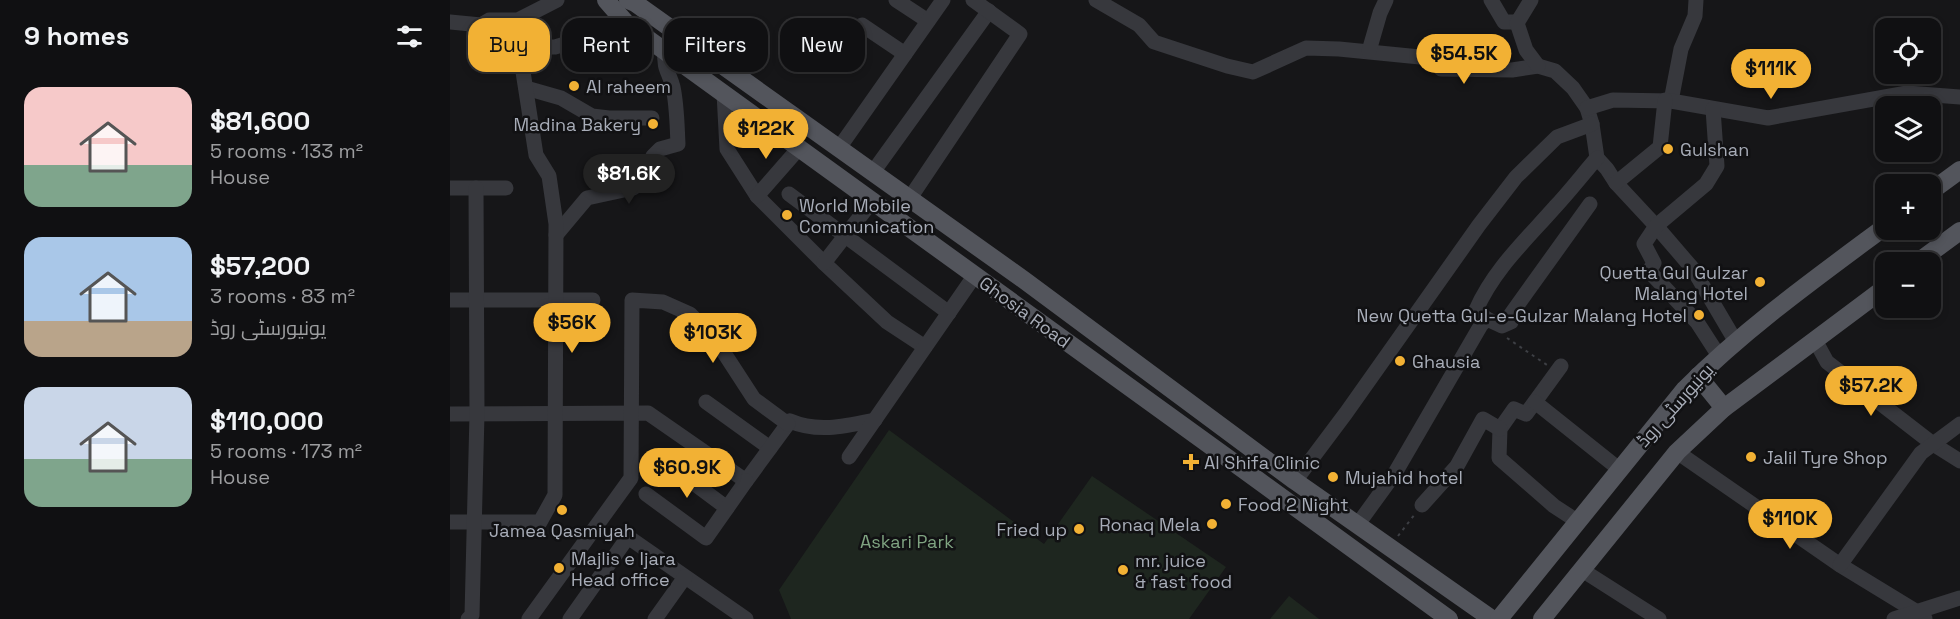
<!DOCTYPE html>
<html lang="en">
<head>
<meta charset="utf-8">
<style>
  body { margin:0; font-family:"Space Grotesk",Cairo,sans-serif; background:#1e1e20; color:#f1f3f6; height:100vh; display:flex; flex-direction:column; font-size:22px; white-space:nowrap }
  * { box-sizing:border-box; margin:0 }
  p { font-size:20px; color:#9c9d9f }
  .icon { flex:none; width:33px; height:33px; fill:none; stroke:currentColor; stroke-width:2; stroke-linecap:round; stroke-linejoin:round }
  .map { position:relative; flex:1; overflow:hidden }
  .sheet { display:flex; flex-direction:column; background:#101012; width:450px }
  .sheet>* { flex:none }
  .banner { position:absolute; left:18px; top:18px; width:570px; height:54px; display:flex; gap:12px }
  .buttons { position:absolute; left:1425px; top:18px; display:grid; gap:12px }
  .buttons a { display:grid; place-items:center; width:66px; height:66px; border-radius:12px; background:#101012; box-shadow:0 3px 9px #0003,0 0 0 2px #303032; font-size:30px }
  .price { position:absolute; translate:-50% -51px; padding:0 14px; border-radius:21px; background:#f2b134; color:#111; font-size:20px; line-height:39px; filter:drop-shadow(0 2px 3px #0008) }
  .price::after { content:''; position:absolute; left:50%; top:36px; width:18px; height:14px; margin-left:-9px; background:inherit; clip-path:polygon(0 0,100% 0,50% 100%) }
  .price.selected { background:#222; color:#fff }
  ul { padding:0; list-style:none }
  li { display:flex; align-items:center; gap:18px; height:150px; padding:0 24px }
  li span { display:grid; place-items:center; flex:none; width:168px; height:120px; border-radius:18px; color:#555 }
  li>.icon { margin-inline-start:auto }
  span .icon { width:72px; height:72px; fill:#fffc; stroke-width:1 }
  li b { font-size:26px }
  h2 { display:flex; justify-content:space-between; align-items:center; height:72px; padding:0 24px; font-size:26px }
  .chip { padding:0 21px; border-radius:18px; background:#101012; box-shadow:0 3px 9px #0003,0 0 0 2px #303032; font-size:21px; line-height:54px }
  .chip.selected { background:#f2b134; color:#111 }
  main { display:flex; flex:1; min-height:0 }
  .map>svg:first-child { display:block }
  .green { fill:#1e261f }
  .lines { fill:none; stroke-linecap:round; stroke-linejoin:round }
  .path { stroke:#3d3f44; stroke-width:2; stroke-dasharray:3 4.5; stroke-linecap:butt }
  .minor { stroke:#37383d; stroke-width:15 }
  .major { stroke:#53555c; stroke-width:18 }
  .poi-dot { fill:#f2b134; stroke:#111113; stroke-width:2 }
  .labels { text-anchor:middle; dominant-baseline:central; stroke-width:5; stroke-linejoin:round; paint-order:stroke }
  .poi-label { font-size:18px; fill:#a8adb8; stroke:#111113; text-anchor:start }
  .street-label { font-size:18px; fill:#a8adb8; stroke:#111113 }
  .park-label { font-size:18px; fill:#7fa381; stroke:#111113 }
</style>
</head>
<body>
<main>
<section class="sheet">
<h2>9 homes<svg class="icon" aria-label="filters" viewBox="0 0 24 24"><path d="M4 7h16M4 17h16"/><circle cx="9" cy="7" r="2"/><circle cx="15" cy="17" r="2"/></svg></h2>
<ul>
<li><span style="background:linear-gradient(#f6c9c9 65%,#7fa58c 0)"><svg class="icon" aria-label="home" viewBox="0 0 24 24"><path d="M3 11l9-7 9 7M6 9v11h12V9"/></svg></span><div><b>$81,600</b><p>5 rooms · 133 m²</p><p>House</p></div></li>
<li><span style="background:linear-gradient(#a9c7e8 70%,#b9a48a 0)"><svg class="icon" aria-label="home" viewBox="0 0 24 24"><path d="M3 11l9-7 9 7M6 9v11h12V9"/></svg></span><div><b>$57,200</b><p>3 rooms · 83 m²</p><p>یونیورسٹی روڈ</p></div></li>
<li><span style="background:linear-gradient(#c9d6e8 60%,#7fa58c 0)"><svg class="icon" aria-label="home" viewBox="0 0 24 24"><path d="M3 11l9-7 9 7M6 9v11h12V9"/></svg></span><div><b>$110,000</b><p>5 rooms · 173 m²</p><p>House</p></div></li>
</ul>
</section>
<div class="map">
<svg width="1510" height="619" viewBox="0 0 1510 619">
  <rect width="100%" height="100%" fill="#161618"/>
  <g class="green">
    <path d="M439,430L594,544L642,476L776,567L739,619H341L329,590Z"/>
    <path d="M839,596L869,619H820Z"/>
  </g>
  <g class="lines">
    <g class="path">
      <path d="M1057,338L1097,365"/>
      <path d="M948,536L965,514"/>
    </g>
    <g class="minor">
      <path d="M446,0L478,21"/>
      <path d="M646,0L689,25L704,42L777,66L803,72L856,48L889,49L980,58L991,69L1062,70L1088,66L1105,71L1123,88L1137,108L1142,124L1147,158L1157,169L1166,183L1206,226L1243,269L1286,342"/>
      <path d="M1041,0L1054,22H1067"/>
      <path d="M1081,0L1067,23L1076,50L1088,66"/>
      <path d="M0,22L31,25L65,45L76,47H105L145,35L161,34L184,28"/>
      <path d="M31,25L39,20H68L107,0"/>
      <path d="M412,25L455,54"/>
      <path d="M919,51L930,13L936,0"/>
      <path d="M76,88L111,98L142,116L159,118H202"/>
      <path d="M274,93L277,149L307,196L374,263L437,322L475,347"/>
      <path d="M1221,101L1231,49L1245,16L1246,0"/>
      <path d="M1137,108L1163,100L1221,101L1318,118L1457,93L1510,97"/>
      <path d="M1263,109L1267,166L1256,184L1206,226L1194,244L1204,263L1199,271L1247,322L1269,356"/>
      <path d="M389,148L493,0"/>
      <path d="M423,172L539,11"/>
      <path d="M1166,183L1210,147L1215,100"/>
      <path d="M0,188H56"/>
      <path d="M339,194L499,313"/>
      <path d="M307,196L350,147"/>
      <path d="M460,198L570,34L523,0"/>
      <path d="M106,235L137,198L183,188L192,182L203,156L210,149L228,144C227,125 227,106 223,87C219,72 213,68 215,51"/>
      <path d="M374,263L423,200"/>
      <path d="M0,300H143"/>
      <path d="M1037,319L1026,310C1044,269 1076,240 1105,207C1120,191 1133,174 1147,158"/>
      <path d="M1365,340L1377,362L1483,444L1510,461"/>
      <path d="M1111,366L1076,414L1064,409L1050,429L1049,458L1104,506L1127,521"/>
      <path d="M256,402L320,448"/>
      <path d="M1085,402L1169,469"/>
      <path d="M0,414L198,413L296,481L340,421C368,433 396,426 425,420"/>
      <path d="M1227,452L1390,565L1467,612L1475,619"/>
      <path d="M399,457L525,275"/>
      <path d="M218,464L277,508"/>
      <path d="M845,481L896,413L1029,225L1066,177L1107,137L1142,124"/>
      <path d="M196,494L256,538L296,481"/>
      <path d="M972,505L1007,466L1033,419L1050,429"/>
      <path d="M0,522H90L105,495L106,224L99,176L86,155L71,59L65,45"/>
      <path d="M908,524L945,473L1031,325L1037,319L1052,326L1061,322V314L1140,204"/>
      <path d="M1390,565L1471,453L1510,424"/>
      <path d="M1132,570L1209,619"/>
      <path d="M18,619L22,615L27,414L26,188"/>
      <path d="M79,619L181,478L182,300L213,302L240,314L265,339L304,399L338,424"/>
      <path d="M120,619L178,537L296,619"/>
      <path d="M205,619L235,577"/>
      <path d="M1444,619L1510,598"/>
    </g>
    <g class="major">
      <path d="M156,0L176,23C452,220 725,420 999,619"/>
      <path d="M178,0L185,3L574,280L845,481L1042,619"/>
      <path d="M1480,192L1510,170"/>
      <path d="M1468,262L1510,231"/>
      <path d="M1248,376L1274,408"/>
      <path d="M1049,619L1235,389C1296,328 1366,278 1436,226"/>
      <path d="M1092,619L1227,452L1274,408L1436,287"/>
    </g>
  </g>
  <g class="poi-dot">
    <circle cx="124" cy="86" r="6"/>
    <circle cx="203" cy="124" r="6"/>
    <circle cx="1218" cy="149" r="6"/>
    <circle cx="337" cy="215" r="6"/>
    <circle cx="1310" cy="282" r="6"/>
    <circle cx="1249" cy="315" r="6"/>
    <circle cx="950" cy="361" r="6"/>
    <circle cx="1301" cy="457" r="6"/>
    <path d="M738 453h6v6h6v6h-6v6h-6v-6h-6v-6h6z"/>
    <circle cx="883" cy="477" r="6"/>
    <circle cx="776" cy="504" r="6"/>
    <circle cx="112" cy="510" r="6"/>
    <circle cx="762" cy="524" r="6"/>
    <circle cx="629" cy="529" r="6"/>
    <circle cx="109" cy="568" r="6"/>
    <circle cx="673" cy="570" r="6"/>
  </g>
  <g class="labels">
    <g class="poi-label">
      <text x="136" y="86">Al raheem</text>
      <text x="191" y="124" text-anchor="end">Madina Bakery</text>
      <text x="1230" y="149">Gulshan</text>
      <text x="349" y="205">World Mobile<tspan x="349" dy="21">Communication</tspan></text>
      <text x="1298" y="272" text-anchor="end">Quetta Gul Gulzar<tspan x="1298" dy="21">Malang Hotel</tspan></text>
      <text x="1237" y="315" text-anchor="end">New Quetta Gul-e-Gulzar Malang Hotel</text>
      <text x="962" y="361">Ghausia</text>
      <text x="1313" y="457">Jalil Tyre Shop</text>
      <text x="754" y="462">Al Shifa Clinic</text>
      <text x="895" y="477">Mujahid hotel</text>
      <text x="788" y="504">Food 2 Night</text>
      <text x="750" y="524" text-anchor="end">Ronaq Mela</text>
      <text x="617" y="529" text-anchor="end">Fried up</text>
      <text x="112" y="530" text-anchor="middle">Jamea Qasmiyah</text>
      <text x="121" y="558">Majlis e Ijara<tspan x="121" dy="21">Head office</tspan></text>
      <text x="685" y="560">mr. juice<tspan x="685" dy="21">&amp; fast food</tspan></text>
    </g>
    <g class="street-label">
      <text transform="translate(575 312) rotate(36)">Ghosia Road</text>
      <text transform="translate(1225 405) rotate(-48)">یونیورسٹی روڈ</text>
    </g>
    <g class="park-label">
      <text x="457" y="541">Askari Park</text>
    </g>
  </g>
</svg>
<div class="buttons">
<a><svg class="icon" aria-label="locate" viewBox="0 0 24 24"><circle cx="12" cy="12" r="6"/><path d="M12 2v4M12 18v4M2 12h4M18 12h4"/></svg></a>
<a><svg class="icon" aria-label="layers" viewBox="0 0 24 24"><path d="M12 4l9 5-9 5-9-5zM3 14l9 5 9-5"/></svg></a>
<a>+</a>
<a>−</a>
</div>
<b class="price" style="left:1014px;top:85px">$54.5K</b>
<b class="price" style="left:1321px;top:100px">$111K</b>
<b class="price" style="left:316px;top:160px">$122K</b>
<b class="price selected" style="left:179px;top:205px">$81.6K</b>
<b class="price" style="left:122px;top:354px">$56K</b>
<b class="price" style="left:263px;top:364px">$103K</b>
<b class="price" style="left:1421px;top:417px">$57.2K</b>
<b class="price" style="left:237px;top:499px">$60.9K</b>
<b class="price" style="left:1340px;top:550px">$110K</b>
<div class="banner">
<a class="chip selected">Buy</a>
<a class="chip">Rent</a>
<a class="chip">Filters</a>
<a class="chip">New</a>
</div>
</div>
</main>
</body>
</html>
